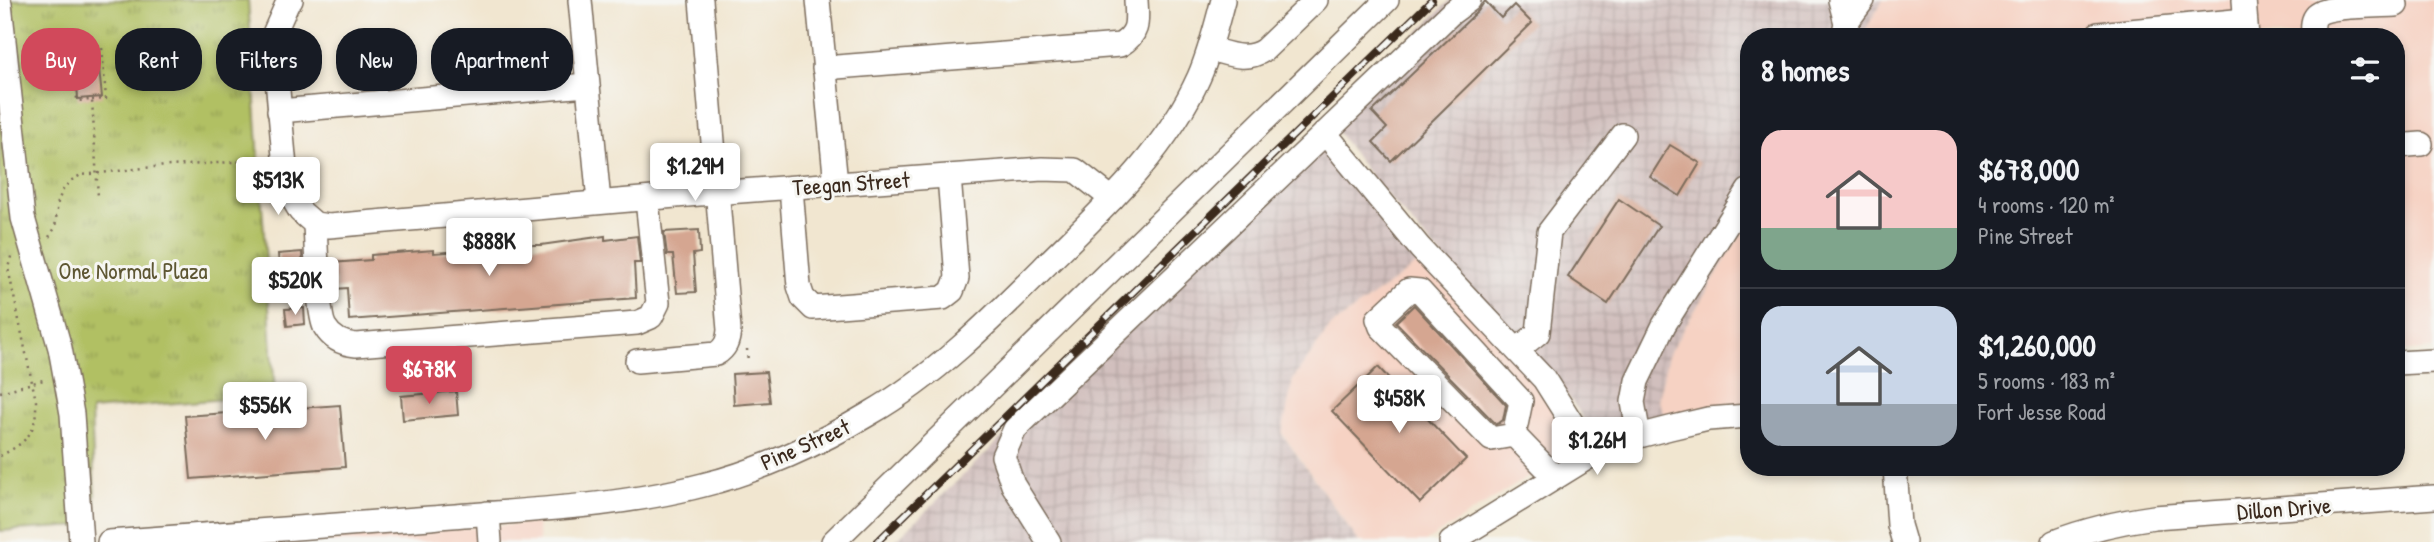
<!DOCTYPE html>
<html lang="en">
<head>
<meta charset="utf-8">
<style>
  body { margin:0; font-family:"Patrick Hand",sans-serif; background:#242831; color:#f1f3f6; height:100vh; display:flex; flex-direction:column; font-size:26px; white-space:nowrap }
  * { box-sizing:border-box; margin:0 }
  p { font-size:23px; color:#9ea1a6 }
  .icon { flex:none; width:38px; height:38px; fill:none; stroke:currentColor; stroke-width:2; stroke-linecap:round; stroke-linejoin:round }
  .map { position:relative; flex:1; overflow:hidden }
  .drawer { position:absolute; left:1740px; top:28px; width:665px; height:448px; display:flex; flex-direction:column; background:#171b24; border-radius:28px; box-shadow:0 4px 10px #0003 }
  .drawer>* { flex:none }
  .hud { position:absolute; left:21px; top:28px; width:665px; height:63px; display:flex; gap:14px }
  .price { position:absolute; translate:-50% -60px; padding:0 16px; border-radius:7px; background:#fff; color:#222; font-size:23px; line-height:46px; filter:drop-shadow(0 2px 4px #0008) }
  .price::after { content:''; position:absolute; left:50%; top:42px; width:21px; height:16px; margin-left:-10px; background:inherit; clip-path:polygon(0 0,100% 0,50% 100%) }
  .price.on { background:#d1495b; color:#fff }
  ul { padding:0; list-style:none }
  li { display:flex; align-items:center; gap:21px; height:175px; padding:0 21px }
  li+li { border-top:2px solid #363941 }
  li span { display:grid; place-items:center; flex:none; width:196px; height:140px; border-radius:21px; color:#555 }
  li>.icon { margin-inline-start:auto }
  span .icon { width:84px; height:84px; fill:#fffc; stroke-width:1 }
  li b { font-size:30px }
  h2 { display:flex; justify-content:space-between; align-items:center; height:84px; padding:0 21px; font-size:30px }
  .chip { padding:0 24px; border-radius:28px; background:#171b24; box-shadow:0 4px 10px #0003; font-size:24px; line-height:63px }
  .chip.on { background:#d1495b; color:#fff }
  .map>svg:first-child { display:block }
  .built { fill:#f6d2c3 }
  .industrial { fill:url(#industrial-grid) }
  .park { fill:url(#park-tufts); stroke:#767540; stroke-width:2 }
  .building { fill:#d5a691 }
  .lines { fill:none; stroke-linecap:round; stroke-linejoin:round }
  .minor-casing { stroke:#7b6c5c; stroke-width:26 }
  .path { stroke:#7b6c5c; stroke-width:2.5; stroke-dasharray:2 5; stroke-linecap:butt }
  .minor { stroke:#fff; stroke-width:23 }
  .rail-casing { stroke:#3b2a1e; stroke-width:8 }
  .rail { stroke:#f6f6f2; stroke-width:5; stroke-dasharray:16; stroke-linecap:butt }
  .labels { text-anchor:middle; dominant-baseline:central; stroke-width:6; stroke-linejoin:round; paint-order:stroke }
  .street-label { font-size:23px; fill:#3b2a1e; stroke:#f6f6f2 }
  .park-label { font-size:23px; fill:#5e5733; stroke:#f6f6f2 }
</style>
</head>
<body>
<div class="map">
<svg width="2434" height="542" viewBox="0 0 2434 542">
  <defs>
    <pattern id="industrial-grid" width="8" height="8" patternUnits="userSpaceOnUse" patternTransform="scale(1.75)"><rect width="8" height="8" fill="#d1bfbd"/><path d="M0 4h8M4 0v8" fill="none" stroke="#b4a4a2"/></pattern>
    <pattern id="park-tufts" width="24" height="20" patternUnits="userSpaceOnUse" patternTransform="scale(1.75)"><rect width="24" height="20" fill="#b1c063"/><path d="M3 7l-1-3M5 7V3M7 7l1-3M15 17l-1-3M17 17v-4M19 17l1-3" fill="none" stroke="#919c51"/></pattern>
  </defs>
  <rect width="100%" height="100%" fill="#f6f6f2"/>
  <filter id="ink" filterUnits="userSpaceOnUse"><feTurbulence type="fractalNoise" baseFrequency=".0143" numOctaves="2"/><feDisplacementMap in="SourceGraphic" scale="14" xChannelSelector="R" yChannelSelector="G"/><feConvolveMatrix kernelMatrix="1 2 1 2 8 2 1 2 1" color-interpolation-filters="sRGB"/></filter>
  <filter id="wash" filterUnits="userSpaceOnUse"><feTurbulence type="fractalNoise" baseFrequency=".00686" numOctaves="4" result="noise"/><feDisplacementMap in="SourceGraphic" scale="28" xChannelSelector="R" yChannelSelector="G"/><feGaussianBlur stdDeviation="1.57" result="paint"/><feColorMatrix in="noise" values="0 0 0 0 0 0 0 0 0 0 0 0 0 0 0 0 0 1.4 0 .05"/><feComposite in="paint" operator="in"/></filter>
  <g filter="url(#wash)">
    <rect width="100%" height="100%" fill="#f1e6d0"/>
    <g class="built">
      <path d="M1883,0H2434V349L2396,352V37H1861Z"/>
      <path d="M1748,223V403L1715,405L1665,415L1658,401L1668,355Z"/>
      <path d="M1424,259L1542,389L1561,425L1569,451L1425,542H1359L1282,433L1293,379L1331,326Z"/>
      <path d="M537,523L539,542H291Z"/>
    </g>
    <g class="industrial">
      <path d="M1450,0H1883L1861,37H1748V222L1668,355L1658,401L1665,415L1596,439L1572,401L1374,181L1330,122Z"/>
      <path d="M1318,133L1424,259L1331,326L1293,379L1282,434L1359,542H894Z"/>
    </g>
    <path class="park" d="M0,0H248L275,395L91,410L96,525L0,531Z"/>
    <g id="blocks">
      <g class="building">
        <path d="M1485,1L1501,18L1514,5L1532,23L1391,161L1373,142L1387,128L1372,112L1478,11Z"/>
        <path d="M97,50L102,97L78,99L75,52Z"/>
        <path d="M1670,145L1700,163L1680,196L1650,177Z"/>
        <path d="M1619,199L1659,226L1608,304L1568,277Z"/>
        <path d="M699,230L700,253L693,254L696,292L677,293L673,255H667L664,232Z"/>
        <path d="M605,236V240L637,236L640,263H634L636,298L349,320L347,288L335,289V279H332L331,263L371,260V255L434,250V253L474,250V246L529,240V245H541Z"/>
        <path d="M302,252L304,282L281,285L278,254Z"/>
        <path d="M1414,305L1506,405L1503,420L1499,423L1496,424L1396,322Z"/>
        <path d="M304,308L305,324L287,326L285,309Z"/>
        <path d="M1378,367L1466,459L1420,503L1332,411Z"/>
        <path d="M766,372L770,402L734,405L732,374Z"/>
        <path d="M456,391L458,415L403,420L401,396Z"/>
        <path d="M340,405L345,467L191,479L185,416Z"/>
      </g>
    </g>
  </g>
  <g filter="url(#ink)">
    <use href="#blocks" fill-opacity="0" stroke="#7b6c5c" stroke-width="2"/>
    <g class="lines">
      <g class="minor-casing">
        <g id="minor">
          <path d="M291,0L288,2L273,36L287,189L300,211L315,224L329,226L699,194L1042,169L1075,170L1112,199"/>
          <path d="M580,0L599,202"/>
          <path d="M818,0L836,184"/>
          <path d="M1840,0L1846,23L1843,37"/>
          <path d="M2244,0L2247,37"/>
          <path d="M0,4L23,218L60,348L72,414L81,542"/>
          <path d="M1846,23L1863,0"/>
          <path d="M2098,34L2245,20"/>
          <path d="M2313,37C2313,29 2311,21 2317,15C2328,5 2380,6 2396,5"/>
          <path d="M1210,49C1229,54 1246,62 1264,50L1316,0"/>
          <path d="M824,68L1120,45C1140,33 1137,21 1136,0"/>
          <path d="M279,111L587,85"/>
          <path d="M1325,133L1420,248L1544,379L1592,455"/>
          <path d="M2396,146L2421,144"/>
          <path d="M791,188L799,286L803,298L813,308L943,298L952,291L957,278L949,176"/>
          <path d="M315,224C316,242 318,316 325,327C332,339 343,344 356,345L637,323L651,317L658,303L647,200"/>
          <path d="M1517,350L1538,333L1549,232L1623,135"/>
          <path d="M637,361L716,354C726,348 728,341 729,330L701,0"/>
          <path d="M2396,363L2434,361"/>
          <path d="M1514,435L1521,401L1420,291L1409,290L1378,319L1381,327L1491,439L1514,435L1555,477"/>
          <path d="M1639,436L1633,402L1637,381L1664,325L1748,191"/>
          <path d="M1895,467L1899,525L1904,542"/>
          <path d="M488,513L490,542"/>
          <path d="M109,542C216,534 323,526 430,518C520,510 615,508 703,485C759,471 819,444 869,414C937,375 993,318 1048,263C1105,207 1166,151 1199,77C1210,52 1216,26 1223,0"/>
          <path d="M833,542L1387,0"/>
          <path d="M1049,542L1013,485L1003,456L1015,429L1450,14L1469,0"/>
          <path d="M1451,542L1592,455L1639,436L1670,428L1708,419L1748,416"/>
          <path d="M2054,542C2087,529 2119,522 2154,517L2434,497"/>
        </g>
      </g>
      <g class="path">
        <path d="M26,78L75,75"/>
        <path d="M92,100L106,99L102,48L74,50L77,101L92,100L98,197"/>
        <path d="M49,237L55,228L58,201L63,190L70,181L81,175L154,167L265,160"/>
        <path d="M59,278L105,277"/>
        <path d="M747,349L748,363"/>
        <path d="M0,392L47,379"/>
        <path d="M0,456C27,442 37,433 36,401L8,268L12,253"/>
      </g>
      <use href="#minor" class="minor"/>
      <g class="rail-casing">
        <path id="rail" d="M877,542L1432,0"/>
      </g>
      <use href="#rail" class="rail"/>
    </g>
  </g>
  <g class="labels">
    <g class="street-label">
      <text transform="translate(851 183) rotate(-4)">Teegan Street</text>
      <text transform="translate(805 444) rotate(-24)">Pine Street</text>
      <text transform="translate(2284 508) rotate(-4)">Dillon Drive</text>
    </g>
    <g class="park-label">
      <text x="133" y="270">One Normal Plaza</text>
    </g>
  </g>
</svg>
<b class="price" style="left:695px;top:203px">$1.29M</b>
<b class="price" style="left:278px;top:217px">$513K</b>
<b class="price" style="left:489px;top:278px">$888K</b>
<b class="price" style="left:295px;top:317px">$520K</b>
<b class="price on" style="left:429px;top:406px">$678K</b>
<b class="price" style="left:1399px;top:435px">$458K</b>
<b class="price" style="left:265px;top:442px">$556K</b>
<b class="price" style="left:1597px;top:477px">$1.26M</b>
<div class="hud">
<a class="chip on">Buy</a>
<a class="chip">Rent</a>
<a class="chip">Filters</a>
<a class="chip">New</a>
<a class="chip">Apartment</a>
</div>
<section class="drawer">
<h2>8 homes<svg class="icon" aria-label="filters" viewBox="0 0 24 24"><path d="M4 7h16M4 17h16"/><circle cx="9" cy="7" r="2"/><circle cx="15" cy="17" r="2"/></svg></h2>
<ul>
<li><span style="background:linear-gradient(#f6c9c9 70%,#7fa58c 0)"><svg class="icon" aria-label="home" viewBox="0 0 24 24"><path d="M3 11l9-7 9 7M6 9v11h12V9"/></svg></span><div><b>$678,000</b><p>4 rooms · 120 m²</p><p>Pine Street</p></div></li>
<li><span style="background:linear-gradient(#c9d6e8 70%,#9aa5b1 0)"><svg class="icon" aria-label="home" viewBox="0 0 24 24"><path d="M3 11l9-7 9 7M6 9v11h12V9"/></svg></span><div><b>$1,260,000</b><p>5 rooms · 183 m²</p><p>Fort Jesse Road</p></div></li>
</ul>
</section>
</div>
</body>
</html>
